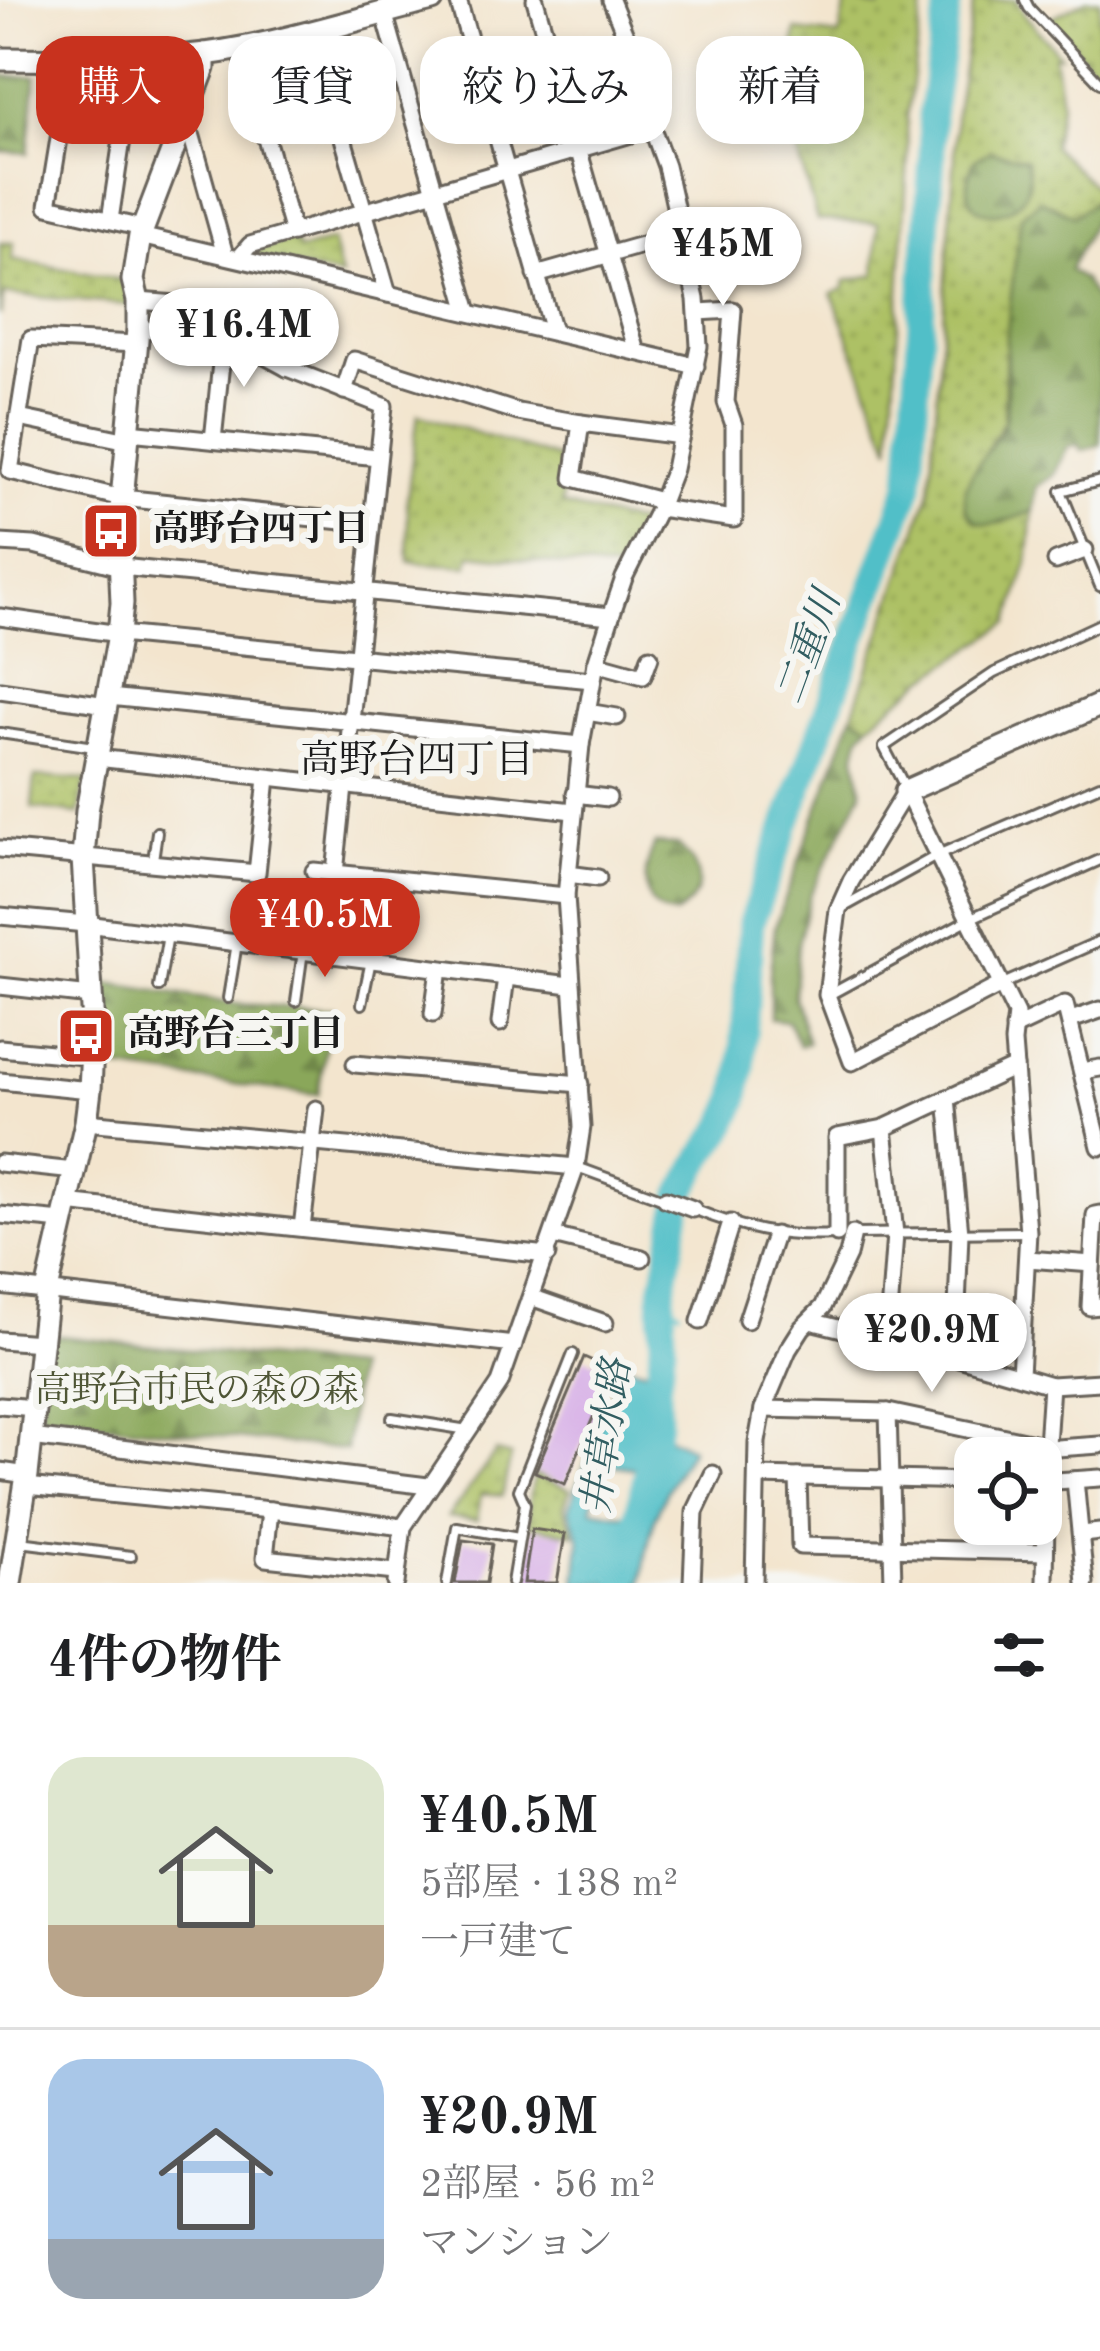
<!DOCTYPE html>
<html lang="ja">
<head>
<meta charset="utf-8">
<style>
  body { margin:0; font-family:"Old Standard TT","Noto Serif JP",serif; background:#f2f2f2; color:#202124; height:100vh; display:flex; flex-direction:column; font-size:45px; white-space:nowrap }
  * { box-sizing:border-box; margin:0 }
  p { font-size:39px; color:#757577 }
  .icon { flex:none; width:66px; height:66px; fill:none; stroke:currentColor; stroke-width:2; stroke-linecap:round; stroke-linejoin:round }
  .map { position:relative; height:1583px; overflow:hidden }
  .details { display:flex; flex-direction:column; background:#fff; flex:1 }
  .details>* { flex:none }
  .guide { position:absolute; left:36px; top:36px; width:1029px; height:108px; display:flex; gap:24px }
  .fabs { position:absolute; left:954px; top:1437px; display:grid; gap:24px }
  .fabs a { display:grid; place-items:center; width:108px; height:108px; border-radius:24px; background:#fff; box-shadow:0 6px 18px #0003; font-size:60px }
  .price { position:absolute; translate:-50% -102px; padding:0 27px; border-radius:42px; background:#fff; color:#222; font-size:39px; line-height:78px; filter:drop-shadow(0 3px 6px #0008) }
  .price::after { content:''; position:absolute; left:50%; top:72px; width:36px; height:27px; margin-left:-18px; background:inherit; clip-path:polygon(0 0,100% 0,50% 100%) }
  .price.active { background:#c8321e; color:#fff }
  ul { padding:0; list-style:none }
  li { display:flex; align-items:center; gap:36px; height:300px; padding:0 48px }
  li+li { border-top:3px solid #e0e0e0 }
  li span { display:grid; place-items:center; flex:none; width:336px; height:240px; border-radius:36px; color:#555 }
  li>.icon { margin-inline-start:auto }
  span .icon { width:144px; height:144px; fill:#fffc; stroke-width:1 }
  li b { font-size:51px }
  h2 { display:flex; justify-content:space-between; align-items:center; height:144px; padding:0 48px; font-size:51px }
  .chip { padding:0 42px; border-radius:36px; background:#fff; box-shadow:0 6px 18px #0003; font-size:42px; line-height:108px }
  .chip.active { background:#c8321e; color:#fff }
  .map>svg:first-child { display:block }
  .grass { fill:url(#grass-dots); stroke:#646e40; stroke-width:3 }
  .forest { fill:url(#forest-firs); stroke:#53623b; stroke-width:3 }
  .water { fill:#51bfc8; stroke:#366e72; stroke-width:3 }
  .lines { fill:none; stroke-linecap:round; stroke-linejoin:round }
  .stream { stroke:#51bfc8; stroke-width:4.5 }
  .river { stroke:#51bfc8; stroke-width:27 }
  .building { fill:#d5abe6 }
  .lane-casing { stroke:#67625a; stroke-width:14 }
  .street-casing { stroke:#67625a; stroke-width:21 }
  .secondary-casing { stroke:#67625a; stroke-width:27 }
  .lane { stroke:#fff; stroke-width:8 }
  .street { stroke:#fff; stroke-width:15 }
  .secondary { stroke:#fff; stroke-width:21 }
  .labels { text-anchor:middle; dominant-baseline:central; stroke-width:12; stroke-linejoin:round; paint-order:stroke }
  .poi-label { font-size:36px; font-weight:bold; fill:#1c1c1c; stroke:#f6f6f2; text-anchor:start }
  .park-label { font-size:36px; fill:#4f5636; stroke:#f6f6f2 }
  .water-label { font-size:39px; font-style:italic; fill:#315d61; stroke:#f6f6f2 }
  .neighbourhood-label { font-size:39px; fill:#1c1c1c; stroke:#f6f6f2 }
</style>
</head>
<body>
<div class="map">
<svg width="1100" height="1583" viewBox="0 0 1100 1583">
  <defs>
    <pattern id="grass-dots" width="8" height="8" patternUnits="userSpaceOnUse" patternTransform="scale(3)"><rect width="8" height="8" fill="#adc165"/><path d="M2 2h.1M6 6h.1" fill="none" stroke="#94a557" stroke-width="1.8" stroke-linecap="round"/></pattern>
    <pattern id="forest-firs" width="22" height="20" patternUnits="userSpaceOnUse" patternTransform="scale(3)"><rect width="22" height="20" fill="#8aa75a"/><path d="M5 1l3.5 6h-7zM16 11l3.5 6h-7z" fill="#70874a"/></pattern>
  </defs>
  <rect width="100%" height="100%" fill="#f6f6f2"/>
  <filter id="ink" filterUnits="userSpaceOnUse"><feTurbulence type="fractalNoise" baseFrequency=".00833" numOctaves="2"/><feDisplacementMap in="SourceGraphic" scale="24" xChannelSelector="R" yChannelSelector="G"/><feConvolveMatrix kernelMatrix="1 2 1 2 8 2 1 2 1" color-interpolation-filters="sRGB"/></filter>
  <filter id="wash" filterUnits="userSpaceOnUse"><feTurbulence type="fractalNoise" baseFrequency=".004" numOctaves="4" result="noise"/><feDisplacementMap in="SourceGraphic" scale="48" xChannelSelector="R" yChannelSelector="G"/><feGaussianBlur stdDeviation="2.7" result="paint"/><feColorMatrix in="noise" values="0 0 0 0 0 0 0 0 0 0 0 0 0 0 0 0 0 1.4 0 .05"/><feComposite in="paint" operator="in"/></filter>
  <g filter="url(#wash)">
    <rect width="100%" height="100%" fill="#f3e5ce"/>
    <g class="grass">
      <path d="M847,0L880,9L882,0H924L907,118L908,154L891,448L832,294L845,288V281L875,275L878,223L817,220L786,111L796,31L839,36Z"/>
      <path d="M974,0H1016L1025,15L1060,55H1054L1061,102L1052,146L1100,192L1092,203L1074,216L1051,204L1006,338L1004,421L985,454L965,505C981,537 1008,520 1033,511L1028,563L1009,623L925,679L869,724L852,716L930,490L955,157V118Z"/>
      <path d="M1087,0H1100V75L1048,19Z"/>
      <path d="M294,239L299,251L332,241L341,277L255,257L254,251Z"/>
      <path d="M0,243H14L12,259L123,280L129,305L4,294L0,316Z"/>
      <path d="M418,414L568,462L561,505L645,525L624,567L617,571L471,554L468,566L409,562L407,498Z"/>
      <path d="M35,777L86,780L79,814L32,808Z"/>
      <path d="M496,1452L511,1456L502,1496L481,1494L477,1520L448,1517Z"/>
      <path d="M535,1475L570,1489L564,1506L574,1534L529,1525V1499Z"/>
    </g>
    <g class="forest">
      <path d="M0,76H36L28,153L0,151Z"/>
      <path d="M991,151L1025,159C1049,222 942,239 974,160Z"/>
      <path d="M1040,200L1074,216L1092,203L1096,206L1097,214L1069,270L1083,280L1100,307V445L1082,451L1079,444L1068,447L1054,475L1036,487L1033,511C1014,518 979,537 967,510C954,478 998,448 1005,419C1010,393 1005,362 1007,336C1010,296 1016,256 1021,216Z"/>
      <path d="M852,716L869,724L860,737L856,754L862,792L810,895L798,944L794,997L808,1043L799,1046L788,1021L770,1019V971L775,926Z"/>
      <path d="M655,844L678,845C704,869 707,895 675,915C638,911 642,871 655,844Z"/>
      <path d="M102,982L236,1004L332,1009L318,1095L100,1067L103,1025Z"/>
      <path d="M49,1335L355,1368L346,1450L40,1417Z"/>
    </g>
    <g class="water">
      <path d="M622,1364L649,1370L647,1388L648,1418L640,1469L599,1463L592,1509L630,1516L614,1583H576L580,1540L569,1508Z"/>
      <path d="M665,1435L691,1448C660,1500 649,1522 642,1583H633Z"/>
    </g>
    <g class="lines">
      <path class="stream" d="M663,1302L679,1310"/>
      <path class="river" d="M623,1583L658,1422L657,1388L663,1345L662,1295L681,1196L703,1156L723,1129L736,1101L742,1069L751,922L910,485L932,157L931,116L949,0"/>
    </g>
    <g id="blocks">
      <g class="building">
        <path d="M584,1357L613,1370L565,1484L535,1472Z"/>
        <path d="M532,1529L565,1534L557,1583H524Z"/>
        <path d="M463,1540L492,1544L486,1583H455Z"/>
      </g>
    </g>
  </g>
  <g filter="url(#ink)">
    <use href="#blocks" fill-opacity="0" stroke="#67625a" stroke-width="3"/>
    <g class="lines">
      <g class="lane-casing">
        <g id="lane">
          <path d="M1025,0L1029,8L1100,83"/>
          <path d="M1100,481L1061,491L1100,586"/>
          <path d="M0,733L94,747"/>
          <path d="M906,789L884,747L994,673L1100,624"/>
          <path d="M153,860L157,832"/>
          <path d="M842,908L938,855L1100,785"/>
          <path d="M1003,984L1100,941"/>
          <path d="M159,987L168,935"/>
          <path d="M829,995L969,919L1100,860"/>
          <path d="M228,998L237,943"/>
          <path d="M296,1001L303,951"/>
          <path d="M362,1004L371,960"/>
          <path d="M577,1167L664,1199"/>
          <path d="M693,1209C743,1229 780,1238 834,1235"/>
          <path d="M855,1234L1026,1232"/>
          <path d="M392,1418L468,1430"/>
          <path d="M20,1542L131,1556"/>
          <path d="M447,1583L457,1527L519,1538"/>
          <path d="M512,1583L525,1504L519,1490L573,1354"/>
        </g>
      </g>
      <g class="street-casing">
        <g id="street">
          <path d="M458,0L553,331"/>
          <path d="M535,0L637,352"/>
          <path d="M384,12L469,312"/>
          <path d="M312,31L388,294"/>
          <path d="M240,47L293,233"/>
          <path d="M72,59L48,206L142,228"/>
          <path d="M181,127L192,137L225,255"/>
          <path d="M110,220L134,59"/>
          <path d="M140,236L696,366"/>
          <path d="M239,258L250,245L652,128"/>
          <path d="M536,275L681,234"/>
          <path d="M138,301L242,309L300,343L287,368"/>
          <path d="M138,329L224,334L287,368L384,406L335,873"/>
          <path d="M137,344L31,339L10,471L122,498L371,524"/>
          <path d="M344,391L354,360L518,412L581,423L681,436"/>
          <path d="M19,418L128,441"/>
          <path d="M581,423L573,478L661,501"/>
          <path d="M129,432L378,457"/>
          <path d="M213,440L224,334"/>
          <path d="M659,508L734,519V425L726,402L733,310L698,312"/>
          <path d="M0,543L34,545L121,567L611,616"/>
          <path d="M1056,561L1085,550"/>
          <path d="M0,617L119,634L592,680"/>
          <path d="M596,663L643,676L650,657"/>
          <path d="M0,690L107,705"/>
          <path d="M109,697L581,745"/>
          <path d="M587,712L617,717"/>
          <path d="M97,758L573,811"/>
          <path d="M906,791L1016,1014L1013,1042L1028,1232L1020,1375"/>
          <path d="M906,791L851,881L838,910L827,995L852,1062L1001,985"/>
          <path d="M575,794L608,798"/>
          <path d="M0,849L257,873L267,778"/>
          <path d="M314,871L566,896"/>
          <path d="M568,874L598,878"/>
          <path d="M0,916L86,924L570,985"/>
          <path d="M0,986L91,996"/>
          <path d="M433,1014L439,969"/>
          <path d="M1071,1020L1100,1010"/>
          <path d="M500,1023L506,977"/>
          <path d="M1014,1028L1065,1004L1100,1147"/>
          <path d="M0,1048L93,1057"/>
          <path d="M355,1064L580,1084"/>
          <path d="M1082,1071L1100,1068"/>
          <path d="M0,1081L90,1090"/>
          <path d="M947,1098L960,1233L955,1357"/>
          <path d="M86,1122L576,1167"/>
          <path d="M884,1128L895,1234L887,1341"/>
          <path d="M0,1163L74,1171"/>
          <path d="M666,1199L693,1209"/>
          <path d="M66,1203L547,1255"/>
          <path d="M1100,1214L1095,1215L1090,1307L1100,1306"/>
          <path d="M0,1215L62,1221"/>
          <path d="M302,1228L316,1109"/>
          <path d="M837,1234V1137L884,1128L1015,1067"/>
          <path d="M553,1236L642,1258"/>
          <path d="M1028,1259L1092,1264"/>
          <path d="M0,1286L514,1345"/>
          <path d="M531,1297L605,1323"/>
          <path d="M747,1320L775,1235"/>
          <path d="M700,1321L731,1223"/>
          <path d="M810,1321L955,1357L1051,1385L1100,1382"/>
          <path d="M0,1340L41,1343"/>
          <path d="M0,1405L34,1408"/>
          <path d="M763,1409L888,1412L1057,1448L1100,1445"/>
          <path d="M888,1412L893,1583"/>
          <path d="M31,1437L428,1486"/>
          <path d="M0,1471L27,1475"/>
          <path d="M757,1476L975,1481"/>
          <path d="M798,1477L800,1546L1045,1552"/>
          <path d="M1075,1480L1085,1583"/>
          <path d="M1041,1482L1100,1478"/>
          <path d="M26,1486L270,1510L403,1527"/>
          <path d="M270,1510L265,1558L395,1572"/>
          <path d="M1082,1534L1100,1532"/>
          <path d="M396,1583L403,1527L500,1383L576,1167L582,1127L566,896L581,745L596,663L611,616L624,578L659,508L674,469L699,346L696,299L666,166L652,128L642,76L611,0"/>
          <path d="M692,1583L695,1512L713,1474"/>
          <path d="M754,1583L757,1442L763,1409L788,1350L802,1328L823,1307L848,1255L853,1234"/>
          <path d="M1045,1583L1047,1445L1051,1385"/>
        </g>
      </g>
      <g class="secondary-casing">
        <g id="secondary">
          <path d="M0,59C59,59 119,62 177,57C263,50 348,21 432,0"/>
          <path d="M906,791L1100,705"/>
          <path d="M10,1583L27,1475L47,1291L86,1122L90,1090L93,1026L83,858L87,811L119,634L122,603L119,531L138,329V301L133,280L140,236L204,68V54"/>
        </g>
      </g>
      <use href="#lane" class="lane"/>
      <use href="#street" class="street"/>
      <use href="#secondary" class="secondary"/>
    </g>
  </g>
  <defs>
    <g id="bus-square" transform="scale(3)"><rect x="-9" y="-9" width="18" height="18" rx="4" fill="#c8321e" stroke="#f6f6f2"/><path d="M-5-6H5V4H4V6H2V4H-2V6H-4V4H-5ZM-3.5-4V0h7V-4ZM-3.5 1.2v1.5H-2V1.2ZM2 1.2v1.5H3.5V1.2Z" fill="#fff"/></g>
  </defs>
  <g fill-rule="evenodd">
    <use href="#bus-square" x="111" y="531"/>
    <use href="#bus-square" x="86" y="1036"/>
  </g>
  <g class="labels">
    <g class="poi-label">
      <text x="153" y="531">高野台四丁目</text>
      <text x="128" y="1036">高野台三丁目</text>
    </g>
    <g class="park-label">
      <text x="197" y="1392">高野台市民の森の森</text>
    </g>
    <g class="water-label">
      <text transform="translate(810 648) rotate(-70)">二重川</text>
      <text transform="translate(608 1437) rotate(-82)">井草水路</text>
    </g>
    <g class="neighbourhood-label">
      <text x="417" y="761">高野台四丁目</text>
    </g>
  </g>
</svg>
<div class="fabs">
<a><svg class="icon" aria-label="locate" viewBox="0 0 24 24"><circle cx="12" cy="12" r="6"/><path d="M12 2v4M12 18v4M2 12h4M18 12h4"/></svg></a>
</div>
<b class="price" style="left:723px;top:309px">¥45M</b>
<b class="price" style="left:244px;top:390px">¥16.4M</b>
<b class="price active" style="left:325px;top:980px">¥40.5M</b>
<b class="price" style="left:932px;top:1395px">¥20.9M</b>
<div class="guide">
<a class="chip active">購入</a>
<a class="chip">賃貸</a>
<a class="chip">絞り込み</a>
<a class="chip">新着</a>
</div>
</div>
<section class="details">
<h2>4件の物件<svg class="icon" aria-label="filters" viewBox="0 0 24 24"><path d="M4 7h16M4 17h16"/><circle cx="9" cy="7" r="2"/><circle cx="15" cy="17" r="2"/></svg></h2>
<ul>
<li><span style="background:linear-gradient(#dfe7d0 70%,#b9a48a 0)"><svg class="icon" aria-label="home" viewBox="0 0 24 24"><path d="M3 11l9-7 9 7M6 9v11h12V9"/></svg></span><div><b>¥40.5M</b><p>5部屋 · 138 m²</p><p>一戸建て</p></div></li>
<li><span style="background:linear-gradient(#a9c7e8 75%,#9aa5b1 0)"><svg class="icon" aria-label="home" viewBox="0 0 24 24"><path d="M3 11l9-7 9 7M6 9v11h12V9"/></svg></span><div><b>¥20.9M</b><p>2部屋 · 56 m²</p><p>マンション</p></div></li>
</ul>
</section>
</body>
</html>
